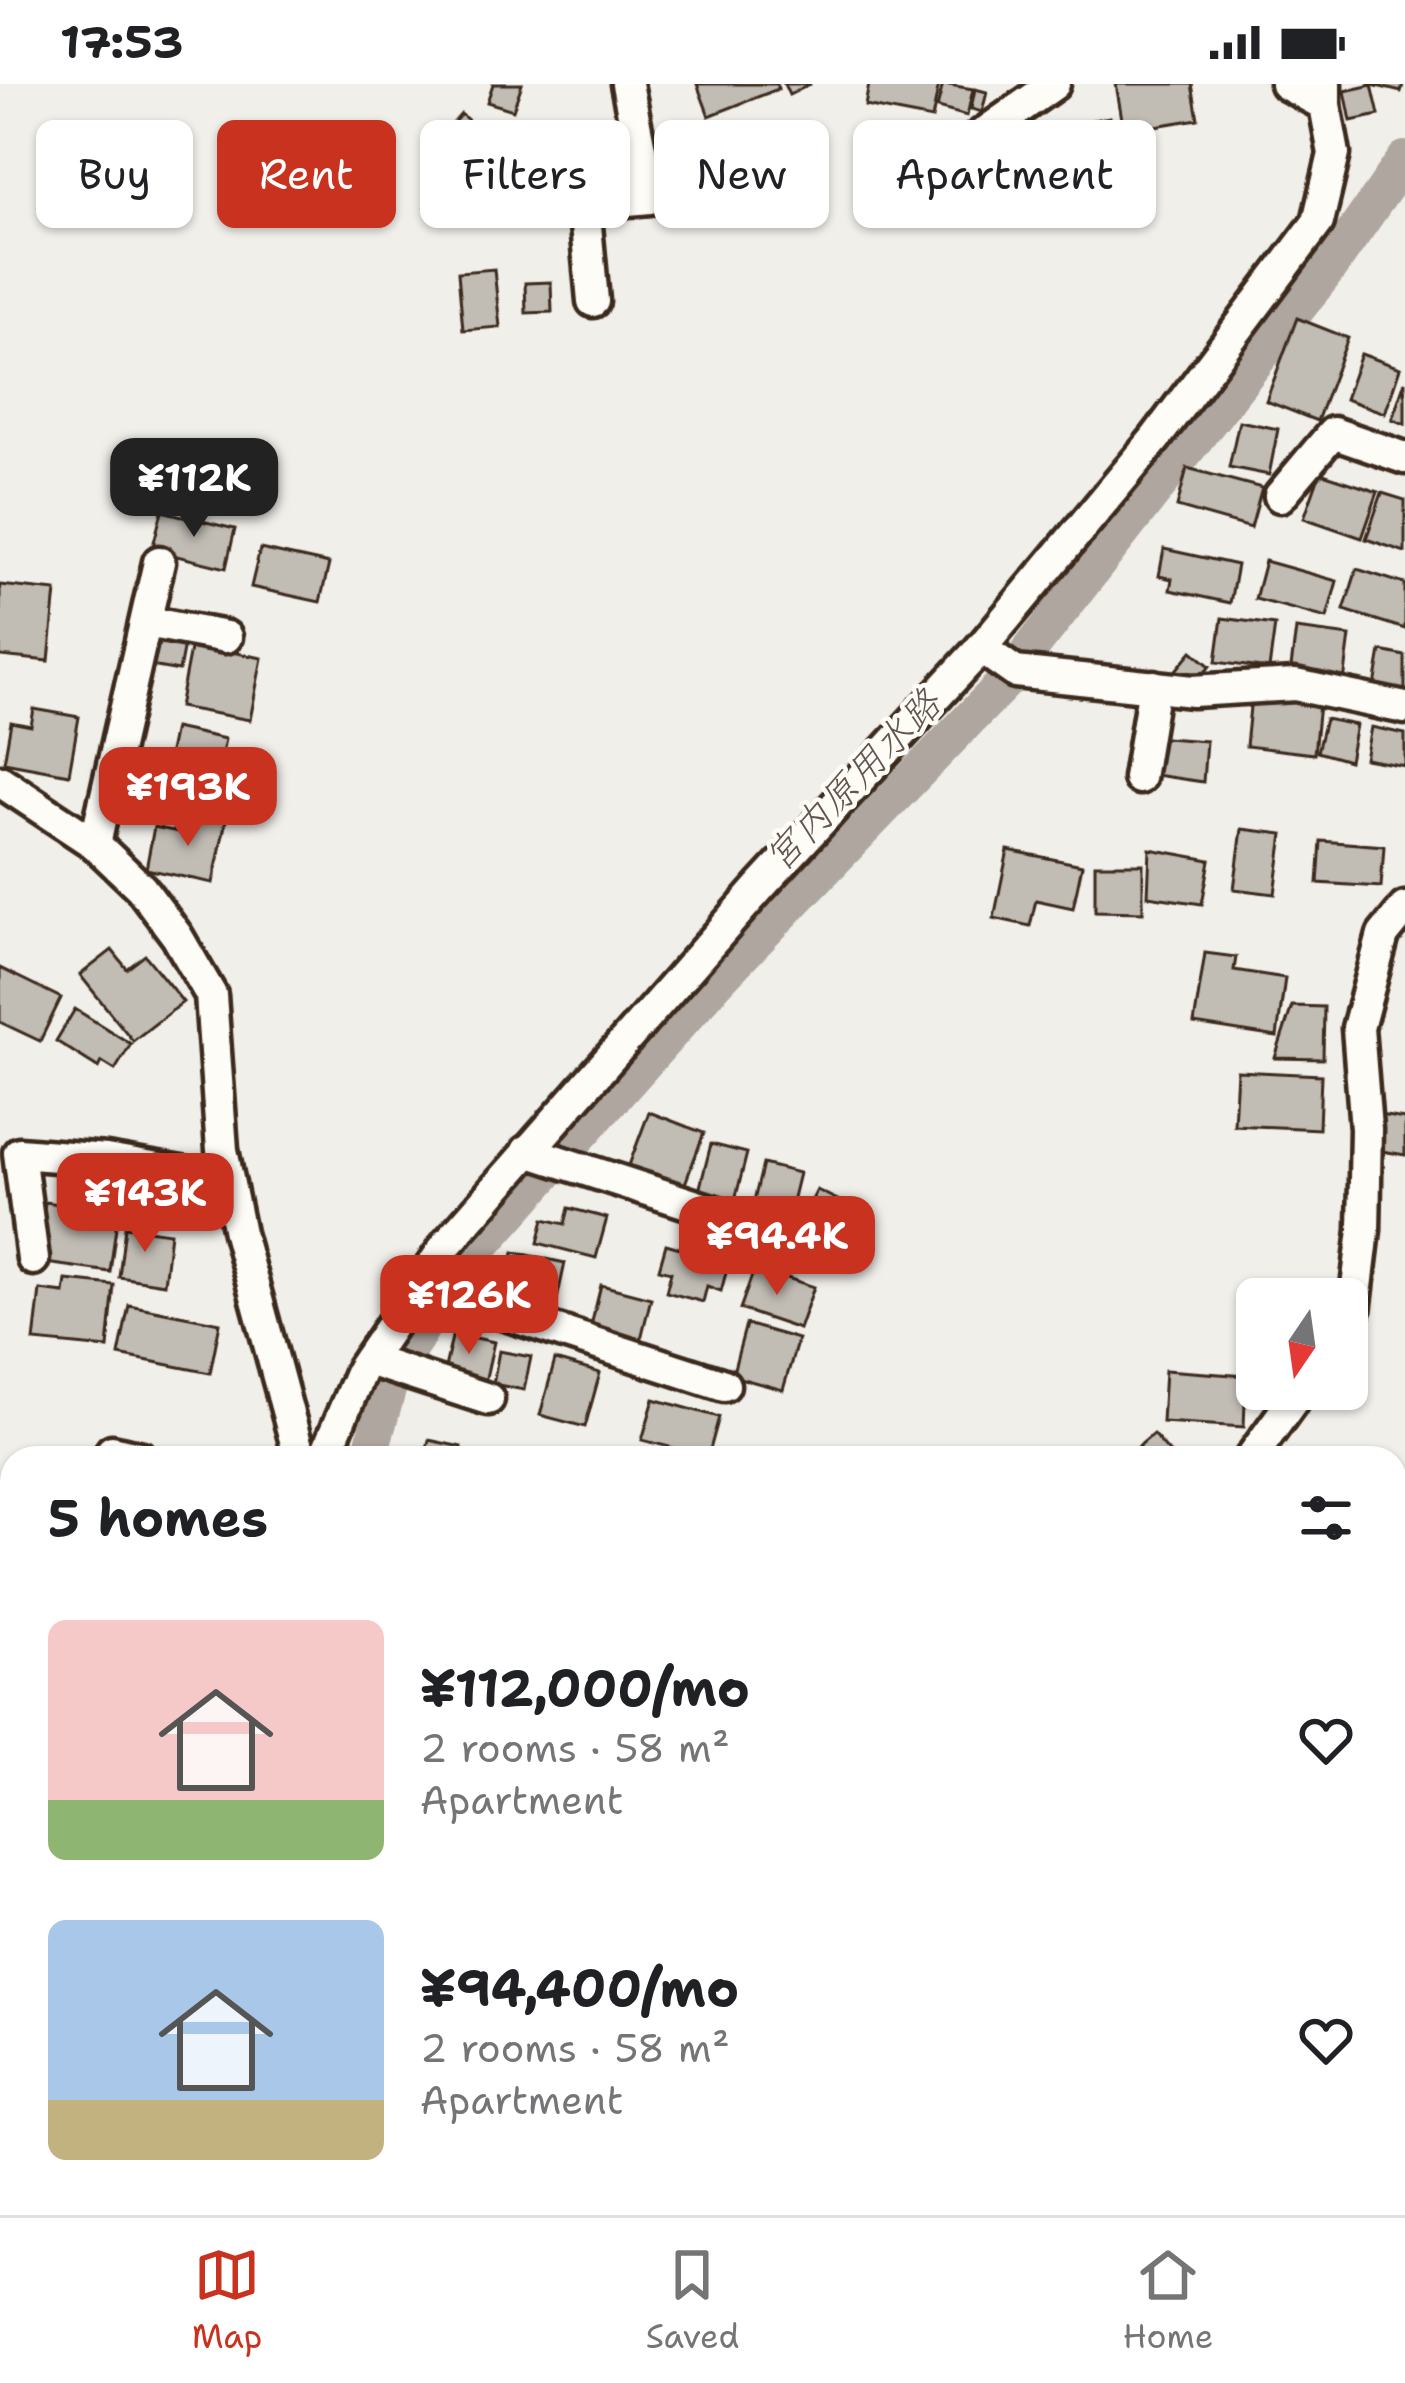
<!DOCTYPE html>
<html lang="en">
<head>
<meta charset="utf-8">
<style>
  body { margin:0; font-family:"Shantell Sans","Klee One",sans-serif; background:#f2f2f2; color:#202124; height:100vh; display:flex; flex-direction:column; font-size:45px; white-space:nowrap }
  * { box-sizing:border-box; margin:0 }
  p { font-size:39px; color:#757577 }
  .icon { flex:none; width:66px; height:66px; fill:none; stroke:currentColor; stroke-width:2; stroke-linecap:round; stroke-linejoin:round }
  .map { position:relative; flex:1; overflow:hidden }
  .panel { position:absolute; left:0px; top:1362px; width:1407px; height:771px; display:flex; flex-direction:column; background:#fff; border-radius:36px 36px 0 0; box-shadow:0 3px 9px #0004 }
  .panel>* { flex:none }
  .guide { position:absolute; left:36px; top:36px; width:1335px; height:108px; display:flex; gap:24px }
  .needle { width:78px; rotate:193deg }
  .fabs { position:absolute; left:1236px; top:1194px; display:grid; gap:24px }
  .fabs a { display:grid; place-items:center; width:132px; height:132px; border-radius:18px; background:#fff; box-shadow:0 3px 9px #0004; font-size:60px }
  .price { position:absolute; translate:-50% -102px; padding:0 27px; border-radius:24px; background:#c8321e; color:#fff; font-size:39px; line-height:78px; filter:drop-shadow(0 3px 6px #0008) }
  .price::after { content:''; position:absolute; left:50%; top:72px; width:36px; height:27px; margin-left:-18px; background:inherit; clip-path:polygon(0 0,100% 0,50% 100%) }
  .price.selected { background:#222; color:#fff }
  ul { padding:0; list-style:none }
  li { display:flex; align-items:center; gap:36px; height:300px; padding:0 48px }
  li span { display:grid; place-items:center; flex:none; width:336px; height:240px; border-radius:18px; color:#555 }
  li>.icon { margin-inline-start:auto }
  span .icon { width:144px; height:144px; fill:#fffc; stroke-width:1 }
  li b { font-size:51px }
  h2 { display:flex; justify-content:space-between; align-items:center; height:144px; padding:0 48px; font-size:51px }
  .chip { padding:0 42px; border-radius:18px; background:#fff; box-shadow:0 3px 9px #0004; font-size:42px; line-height:108px }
  .chip.selected { background:#c8321e; color:#fff }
  .status { display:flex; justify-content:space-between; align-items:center; height:84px; padding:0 60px; background:#fff; direction:ltr }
  .status svg { height:33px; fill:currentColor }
  .dock { display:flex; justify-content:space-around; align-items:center; height:168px; border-top:3px solid #e0e0e0; background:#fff; font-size:33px; color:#757577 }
  .dock a { display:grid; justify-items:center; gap:6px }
  .dock .selected { color:#c8321e }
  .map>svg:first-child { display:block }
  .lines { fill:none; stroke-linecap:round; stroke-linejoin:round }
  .canal { stroke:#aea69f; stroke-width:36 }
  .building { fill:#c1bcb4; stroke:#3b2a1e; stroke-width:3 }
  .street-casing { stroke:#3b2a1e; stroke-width:39 }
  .street { stroke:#fdfcf7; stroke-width:30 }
  .labels { text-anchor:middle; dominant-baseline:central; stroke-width:9; stroke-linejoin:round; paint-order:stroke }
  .water-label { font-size:39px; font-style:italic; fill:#63554b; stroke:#fdfcf7 }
</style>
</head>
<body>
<div class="status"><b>17:53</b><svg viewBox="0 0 49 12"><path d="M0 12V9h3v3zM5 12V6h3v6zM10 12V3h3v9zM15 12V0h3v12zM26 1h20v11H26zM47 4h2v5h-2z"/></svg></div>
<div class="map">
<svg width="1405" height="2131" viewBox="0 0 1405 2131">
  <rect width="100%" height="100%" fill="#f1efea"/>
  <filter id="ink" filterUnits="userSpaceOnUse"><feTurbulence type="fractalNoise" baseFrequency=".00833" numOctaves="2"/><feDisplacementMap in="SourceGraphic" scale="24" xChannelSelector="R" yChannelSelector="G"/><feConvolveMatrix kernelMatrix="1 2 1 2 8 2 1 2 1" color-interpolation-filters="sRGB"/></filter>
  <g filter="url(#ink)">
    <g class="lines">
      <g class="canal">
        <path d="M369,1374L390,1299L446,1202L720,894L1005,598L1327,187L1405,75"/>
        <path d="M307,2131L309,2121"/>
      </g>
    </g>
    <g class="building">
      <path d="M493,0H522L513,26L487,18Z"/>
      <path d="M697,0H777L778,5L709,32Z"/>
      <path d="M784,0H811L789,11Z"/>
      <path d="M869,0H939L932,35L865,22Z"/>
      <path d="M943,0L973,5L967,32L937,24Z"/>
      <path d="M1116,0H1192L1198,35L1124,47Z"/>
      <path d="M1368,0H1403L1401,8Z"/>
      <path d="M1372,1L1379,31L1351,37L1345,7Z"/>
      <path d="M975,5L987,8L982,28L971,25Z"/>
      <path d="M461,30L495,60L462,98L427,69Z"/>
      <path d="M1110,33L1115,58L1058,68L1053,43Z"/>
      <path d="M1039,75L1079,86L1075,99L1089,103L1083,126L1029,112Z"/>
      <path d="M494,185L500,243L463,246L458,188Z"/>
      <path d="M551,198L552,228L526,229L525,199Z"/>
      <path d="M1297,234L1348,254L1317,337L1266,317Z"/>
      <path d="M1361,270L1400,284L1385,329L1345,315Z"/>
      <path d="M1405,297V340L1392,335Z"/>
      <path d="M1239,337L1278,345L1269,391L1229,383Z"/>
      <path d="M1187,384L1262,404L1251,444L1177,423Z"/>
      <path d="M1320,389L1378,408L1362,454L1304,434Z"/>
      <path d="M1382,409L1405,416V468L1366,455Z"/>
      <path d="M162,427L235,445L226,484L152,466Z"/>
      <path d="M260,465L329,480L320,518L251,503Z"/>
      <path d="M1164,465L1237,481L1230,519L1170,506L1172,495L1159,492Z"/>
      <path d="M1265,477L1337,497L1327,534L1255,515Z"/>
      <path d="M1357,485L1405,500V545L1344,526Z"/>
      <path d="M0,501L56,507L49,577L0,572Z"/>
      <path d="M1222,534L1275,541L1269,585L1216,578Z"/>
      <path d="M1296,545L1350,552L1344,598L1290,591Z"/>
      <path d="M157,550L185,555L179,587L151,582Z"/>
      <path d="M191,560L262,574L250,636L179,623Z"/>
      <path d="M1192,567L1210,582L1195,601L1176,586Z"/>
      <path d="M1381,567L1405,572V614L1374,608Z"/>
      <path d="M1251,613L1319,620L1314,670L1246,662Z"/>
      <path d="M34,625L79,633L69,690L4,678L11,638L31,642Z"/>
      <path d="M1325,635L1356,641L1349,677L1317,668Z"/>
      <path d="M1371,643L1405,650V682L1365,675Z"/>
      <path d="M174,644L225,655L218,689L202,686L200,700L164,693Z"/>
      <path d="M1151,653L1206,657L1203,698L1148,690Z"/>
      <path d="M188,728L226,736L213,799L146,785L154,743L183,749Z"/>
      <path d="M1242,745L1283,750L1275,810L1234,805Z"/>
      <path d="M1321,757L1384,762L1381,803L1318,799Z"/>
      <path d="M1150,765L1210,776L1202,820L1148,812Z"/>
      <path d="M1008,766L1082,781L1073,824L1036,816L1030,842L994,834Z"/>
      <path d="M1095,780H1143V828L1095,827Z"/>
      <path d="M112,866L127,885L145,871L183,918L133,957L80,891Z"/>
      <path d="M1205,869L1236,873L1234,886L1285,894L1277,953L1194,940Z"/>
      <path d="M0,884L61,914L40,957L0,938Z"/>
      <path d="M1292,922L1324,923L1323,975L1275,974Z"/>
      <path d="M75,925L131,960L115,986L102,978L99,984L56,957Z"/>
      <path d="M1237,987L1321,991L1319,1045L1234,1041Z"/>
      <path d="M649,1028L704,1049L683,1105L628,1084Z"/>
      <path d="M1373,1030L1405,1035V1071L1370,1065Z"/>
      <path d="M711,1060L747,1069L733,1124L697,1115Z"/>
      <path d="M763,1080L799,1089L785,1146L749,1137Z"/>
      <path d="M817,1106L873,1133L851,1179L794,1151Z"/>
      <path d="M45,1118L118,1128L110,1188L38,1178Z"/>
      <path d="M569,1124L607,1134L596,1174L538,1159L544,1135L565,1140Z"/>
      <path d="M125,1143L170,1149L164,1200L119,1193Z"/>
      <path d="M666,1160L729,1178L721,1207L707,1202L703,1218L666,1208L671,1188L659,1185Z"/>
      <path d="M514,1168L565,1179L554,1230L503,1220Z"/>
      <path d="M755,1183L814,1203L799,1245L740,1225Z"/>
      <path d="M66,1196L114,1201L108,1264L34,1257L40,1206L64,1209Z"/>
      <path d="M601,1201L651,1214L640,1259L590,1246Z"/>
      <path d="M129,1221L220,1239L210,1289L119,1271Z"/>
      <path d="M746,1240L798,1255L783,1306L732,1292Z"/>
      <path d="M453,1249L494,1258L485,1298L444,1288Z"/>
      <path d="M1251,1258H1257V1291L1250,1290Z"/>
      <path d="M499,1267L531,1273L524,1306L493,1300Z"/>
      <path d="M555,1276L600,1289L585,1343L540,1331Z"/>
      <path d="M1165,1286L1246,1292L1244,1343L1162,1338Z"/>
      <path d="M654,1315L719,1333L708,1373L642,1356Z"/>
      <path d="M1153,1350L1174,1374H1125Z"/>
      <path d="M429,1356L461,1363L459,1374H425Z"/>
      <path d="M6,1391L12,1393V1446L0,1443V1411Z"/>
      <path d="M1395,1678L1405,1679V1713L1395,1712Z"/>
      <path d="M1401,1803L1405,1812V1845L1395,1850V1806Z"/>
      <path d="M1405,1865V1902L1395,1890V1874Z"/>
      <path d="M924,2121H963L950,2131H932Z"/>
    </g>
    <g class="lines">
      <g class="street-casing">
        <g id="street">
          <path d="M1286,0L1325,21"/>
          <path d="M976,55L1054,0"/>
          <path d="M593,217L584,120L650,114L627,0"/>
          <path d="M1280,412L1333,349L1405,374"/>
          <path d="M146,538L226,553"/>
          <path d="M981,564L1015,588L1193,607L1295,601L1405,624"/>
          <path d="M1139,694L1154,602"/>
          <path d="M0,697L95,760L141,804L177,852L211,911L222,1066L239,1149L300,1374"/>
          <path d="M95,760L159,478"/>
          <path d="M527,1067L780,1149"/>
          <path d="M33,1175L19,1069L106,1076L228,1097"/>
          <path d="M419,1202L724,1301"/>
          <path d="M1347,1238L1354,1228L1364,1146L1366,1045L1358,944L1383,851L1405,824"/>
          <path d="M368,1276L488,1315"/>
          <path d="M112,1367L142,1374"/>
          <path d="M324,1374L361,1286L447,1160L761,802L981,564L1155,355L1318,138L1334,70L1325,21V0"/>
          <path d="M1251,1374L1301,1305"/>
          <path d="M1395,1775L1405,1774"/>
          <path d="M1395,1992L1405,1989"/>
          <path d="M880,2121L891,2131"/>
          <path d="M273,2131V2121"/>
        </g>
      </g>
      <use href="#street" class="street"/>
    </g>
  </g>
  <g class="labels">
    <g class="water-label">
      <text transform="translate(852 696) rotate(-46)">宮内原用水路</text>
    </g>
  </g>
</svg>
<div class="fabs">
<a><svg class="needle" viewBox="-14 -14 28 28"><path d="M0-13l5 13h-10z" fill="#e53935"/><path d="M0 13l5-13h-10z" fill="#757577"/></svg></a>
</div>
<b class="price selected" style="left:194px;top:456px">¥112K</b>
<b class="price" style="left:188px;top:765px">¥193K</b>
<b class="price" style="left:145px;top:1171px">¥143K</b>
<b class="price" style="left:777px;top:1214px">¥94.4K</b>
<b class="price" style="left:469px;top:1273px">¥126K</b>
<div class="guide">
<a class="chip">Buy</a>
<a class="chip selected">Rent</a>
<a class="chip">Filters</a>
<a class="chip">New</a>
<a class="chip">Apartment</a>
</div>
<section class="panel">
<h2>5 homes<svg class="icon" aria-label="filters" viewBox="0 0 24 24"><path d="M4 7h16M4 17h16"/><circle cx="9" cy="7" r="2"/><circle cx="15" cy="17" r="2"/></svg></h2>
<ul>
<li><span style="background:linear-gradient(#f6c9c9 75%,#8fb573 0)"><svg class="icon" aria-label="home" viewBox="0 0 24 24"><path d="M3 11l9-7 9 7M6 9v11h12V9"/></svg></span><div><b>¥112,000/mo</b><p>2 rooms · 58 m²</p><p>Apartment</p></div><svg class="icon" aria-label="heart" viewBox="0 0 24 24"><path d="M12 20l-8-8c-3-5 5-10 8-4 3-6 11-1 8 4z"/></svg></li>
<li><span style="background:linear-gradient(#a9c7e8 75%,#c2b280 0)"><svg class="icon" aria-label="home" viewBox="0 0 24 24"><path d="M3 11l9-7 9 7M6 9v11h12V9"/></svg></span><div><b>¥94,400/mo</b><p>2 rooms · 58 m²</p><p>Apartment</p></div><svg class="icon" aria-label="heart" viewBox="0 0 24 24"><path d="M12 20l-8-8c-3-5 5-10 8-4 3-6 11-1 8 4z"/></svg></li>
</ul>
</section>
</div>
<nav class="dock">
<a class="selected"><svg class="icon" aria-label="map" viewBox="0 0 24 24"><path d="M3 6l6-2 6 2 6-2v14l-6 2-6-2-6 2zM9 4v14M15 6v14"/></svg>Map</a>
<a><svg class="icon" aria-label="saved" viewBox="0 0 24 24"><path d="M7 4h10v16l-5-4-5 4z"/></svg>Saved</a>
<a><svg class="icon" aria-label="home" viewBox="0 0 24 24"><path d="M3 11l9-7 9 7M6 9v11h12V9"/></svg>Home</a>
</nav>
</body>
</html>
